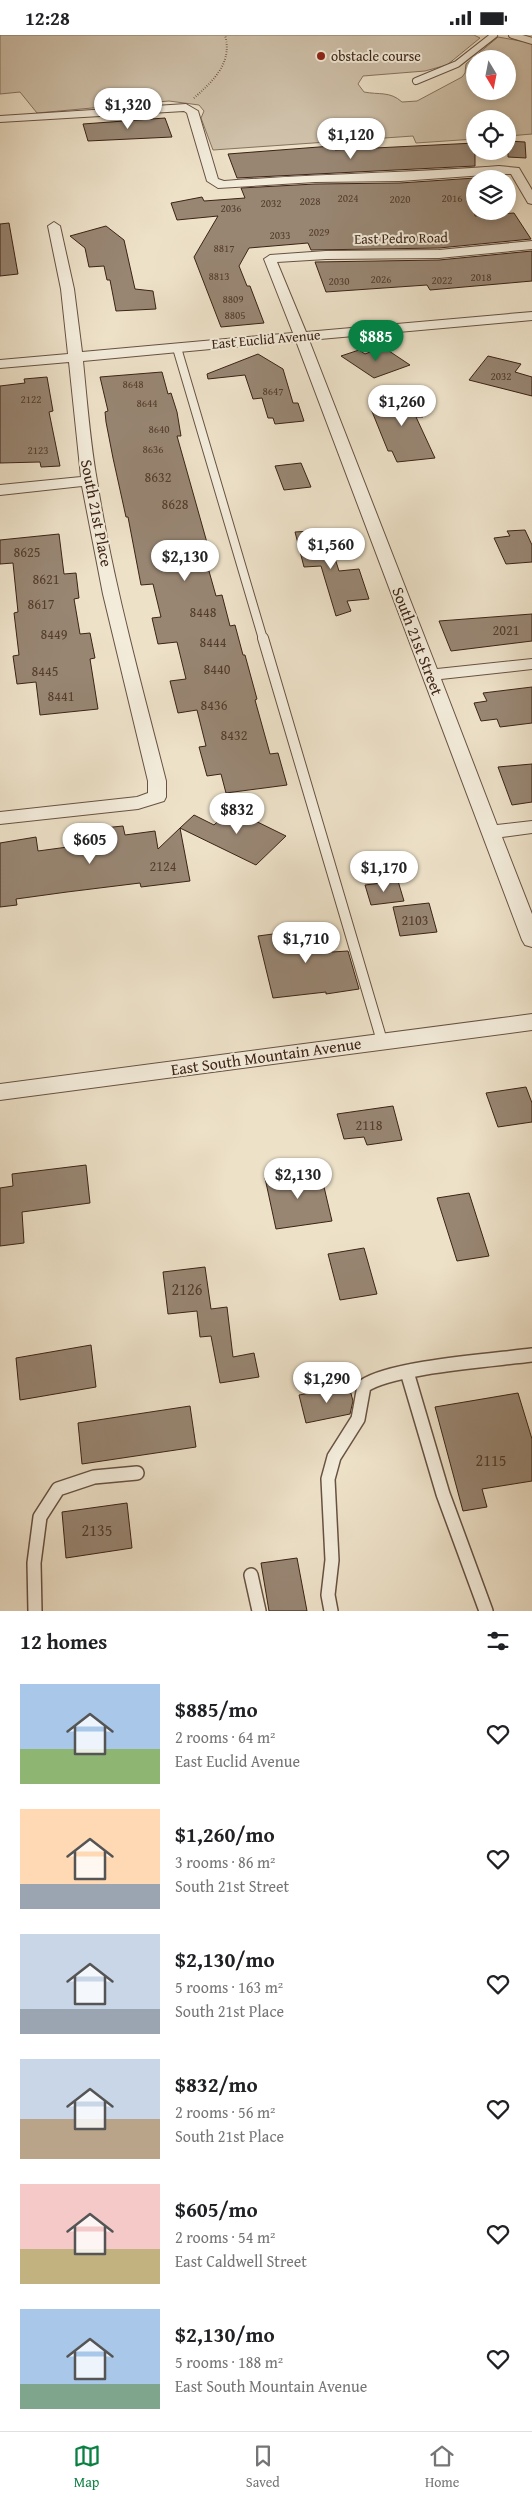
<!DOCTYPE html>
<html lang="en">
<head>
<meta charset="utf-8">
<style>
  body { margin:0; font-family:"Gentium Book Plus",serif; background:#f6f6f6; color:#202124; height:100vh; display:flex; flex-direction:column; font-size:19px; white-space:nowrap }
  * { box-sizing:border-box; margin:0 }
  p { font-size:16px; color:#757577 }
  .icon { flex:none; width:28px; height:28px; fill:none; stroke:currentColor; stroke-width:2; stroke-linecap:round; stroke-linejoin:round }
  .map { position:relative; height:1576px; overflow:hidden }
  .panel { display:flex; flex-direction:column; background:#fff; flex:1 }
  .panel>* { flex:none }
  .needle { width:32px; rotate:170deg }
  .controls { position:absolute; left:466px; top:15px; display:grid; gap:10px }
  .controls a { display:grid; place-items:center; width:50px; height:50px; border-radius:50%; background:#fff; box-shadow:0 2px 8px #0003; font-size:25px }
  .price { position:absolute; translate:-50% -42px; padding:0 11px; border-radius:18px; background:#fff; color:#222; font-size:16px; line-height:32px; filter:drop-shadow(0 1px 2px #0008) }
  .price::after { content:''; position:absolute; left:50%; top:30px; width:15px; height:11px; margin-left:-8px; background:inherit; clip-path:polygon(0 0,100% 0,50% 100%) }
  .price.active { background:#0b8043; color:#fff }
  ul { padding:0; list-style:none }
  li { display:flex; align-items:center; gap:15px; height:125px; padding:0 20px }
  li span { display:grid; place-items:center; flex:none; width:140px; height:100px; border-radius:0px; color:#555 }
  li>.icon { margin-inline-start:auto }
  span .icon { width:60px; height:60px; fill:#fffc; stroke-width:1 }
  li b { font-size:21px }
  h2 { display:flex; justify-content:space-between; align-items:center; height:60px; padding:0 20px; font-size:21px }
  .status { display:flex; justify-content:space-between; align-items:center; height:35px; padding:0 25px; background:#fff; direction:ltr }
  .status svg { height:14px; fill:currentColor }
  .tabs { display:flex; justify-content:space-around; align-items:center; height:70px; border-top:1px solid #e0e0e0; background:#fff; font-size:14px; color:#757577 }
  .tabs a { display:grid; justify-items:center; gap:2px }
  .tabs .active { color:#0b8043 }
  .map>svg:first-child { display:block }
  .green { fill:#cfc1aa; stroke:#867260; fill-rule:evenodd }
  .building { fill:#988673; stroke:#3c2316 }
  .lines { fill:none; stroke-linecap:round; stroke-linejoin:round }
  .service-far3-casing { stroke:#685242; stroke-width:8 }
  .service-far2-casing { stroke:#685242; stroke-width:10 }
  .service-far1-casing { stroke:#685242; stroke-width:12 }
  .service-casing { stroke:#685242; stroke-width:16 }
  .minor-casing { stroke:#685242; stroke-width:2 }
  .path { stroke:#3c2316; stroke-width:2; stroke-dasharray:0.5 2; stroke-linecap:butt }
  .service-far3 { stroke:#f3ecdb; stroke-width:6 }
  .service-far2 { stroke:#f3ecdb; stroke-width:8 }
  .service-far1 { stroke:#f3ecdb; stroke-width:10 }
  .service { stroke:#f3ecdb; stroke-width:13 }
  .minor { fill:#f3ecdb; fill-rule:evenodd }
  .poi-dot { fill:#8f2418; stroke:#f3ecdb; stroke-width:2 }
  .labels { text-anchor:middle; dominant-baseline:central; stroke-width:4; stroke-linejoin:round; paint-order:stroke }
  .far-number-label { font-size:11px; fill:#533c2d }
  .far-poi-label { font-size:14px; fill:#3c2316; stroke:#f3ecdb; text-anchor:start }
  .far-street-label { font-size:14px; fill:#3c2316; stroke:#f3ecdb }
  .number-label { font-size:14px; fill:#533c2d }
  .street-label { font-size:16px; fill:#3c2316; stroke:#f3ecdb }
  .near-number-label { font-size:16px; fill:#533c2d }
</style>
</head>
<body>
<div class="status"><b>12:28</b><svg viewBox="0 0 49 12"><path d="M0 12V9h3v3zM5 12V6h3v6zM10 12V3h3v9zM15 12V0h3v12zM26 1h20v11H26zM47 4h2v5h-2z"/></svg></div>
<div class="map">
<svg width="532" height="1576" viewBox="0 0 532 1576">
  <rect width="100%" height="100%" fill="#ede1c8"/>
  <filter id="stains"><feTurbulence type="fractalNoise" baseFrequency=".004" numOctaves="4"/><feColorMatrix values="0 0 0 0 .2 0 0 0 0 .09 0 0 0 0 .02 0 0 0 .5 -.17"/></filter>
  <radialGradient id="worn" r=".72"><stop offset=".6" stop-color="#630" stop-opacity="0"/><stop offset="1" stop-color="#630" stop-opacity=".3"/></radialGradient>
  <path class="green" d="M0,0H474L480,3L447,30L425,36L363,41L358,49L364,57C379,60 390,56 402,67L417,66L462,42L465,38L466,29L498,2L532,8V99L508,101V84H475V104L416,108L413,101L213,115L201,83L204,76L199,70L169,66L37,78L20,57L0,59ZM475,24H508V56H475Z"/>
  <g class="building">
    <path d="M165,83L172,102L88,106L83,89Z"/>
    <path d="M508,106L525,107L526,123L508,122Z"/>
    <path d="M475,108V131L237,143L228,119L332,111L335,115Z"/>
    <path d="M475,143V181L514,178L531,204L439,213L311,215L308,208L249,213L239,231L247,251H250L264,288L221,292L194,222L218,181L177,185L171,168L202,162L204,166L245,163L241,153L315,149L400,148Z"/>
    <path d="M9,188L18,239L0,241V189Z"/>
    <path d="M106,191L124,205L135,254L153,256L156,274L116,276L110,245H107L104,231L89,232L85,213L70,201Z"/>
    <path d="M532,216V246L430,255L427,250L326,257L315,227L439,225Z"/>
    <path d="M383,312L410,330L374,343L341,321L359,315L365,319Z"/>
    <path d="M258,319L283,334L293,368H298L304,386L275,389L273,383H268L262,363L253,364L245,340L208,344L207,339Z"/>
    <path d="M488,321L521,329L515,337L532,342V361L469,345Z"/>
    <path d="M162,337L168,359L171,358L177,377L181,401H177L213,529H207L216,561L222,560L230,591L235,590L243,620H245L257,664L255,665L270,719L278,718L287,750L226,758L221,739L207,741L199,712L206,711L197,675L178,678L170,646L186,644L177,607L158,609L152,583L161,582L153,549L141,550L128,482H126L113,423L106,387L105,377L108,376L100,342Z"/>
    <path d="M47,342L53,376L49,377L60,431L41,432L40,427L0,428V351L25,348L24,344Z"/>
    <path d="M412,358L423,382H416L435,423L397,427L392,416H388L371,374L376,373L372,362Z"/>
    <path d="M301,428L311,452L284,455L275,431Z"/>
    <path d="M326,495L339,536L359,534L369,564L347,566L351,576L336,581L321,531L304,532L295,497Z"/>
    <path d="M525,495L532,510V527L506,529L494,503L510,501L507,496Z"/>
    <path d="M59,499L64,539L76,538L79,563L74,564L80,599L90,598L95,623L90,624L98,674L40,680L36,647L17,649L13,621L19,620L14,578L18,577L13,528L0,529V505Z"/>
    <path d="M532,579V606L451,616L439,586Z"/>
    <path d="M532,652V688L500,692L497,684L481,686L474,668L487,666L483,658Z"/>
    <path d="M532,729V767L512,770L498,732Z"/>
    <path d="M231,774L286,801L256,830L180,793L194,780L214,790Z"/>
    <path d="M123,791L125,800L155,796L158,814L180,793L190,846L141,852L140,848L67,857L16,864L17,870L0,872V808L36,802L38,816L75,811L74,806L104,803L103,793Z"/>
    <path d="M398,846L404,866L371,870L365,850Z"/>
    <path d="M429,868L437,897L400,901L393,872Z"/>
    <path d="M326,892L332,917L348,916L359,954L326,959V957L273,963L258,901Z"/>
    <path d="M526,1052L532,1068V1087L498,1092L486,1058Z"/>
    <path d="M393,1071L402,1105L367,1110L364,1102L344,1104L337,1079Z"/>
    <path d="M86,1130L90,1168L22,1177L24,1208L0,1211V1153L13,1151L12,1139Z"/>
    <path d="M320,1135L332,1186L276,1194L265,1143Z"/>
    <path d="M469,1158L489,1221L457,1226L437,1163Z"/>
    <path d="M364,1213L377,1259L340,1265L328,1219Z"/>
    <path d="M205,1232L211,1274L227,1272L233,1322L254,1318L259,1342L220,1348L211,1301L200,1302L197,1276L168,1279L163,1237Z"/>
    <path d="M91,1310L96,1352L20,1365L16,1323Z"/>
    <path d="M349,1351L353,1366L350,1379L306,1388L299,1360Z"/>
    <path d="M518,1358L532,1404V1446L482,1454L487,1472L463,1476L435,1372Z"/>
    <path d="M190,1371L196,1412L82,1429L78,1388Z"/>
    <path d="M127,1468L132,1513L66,1523L62,1477Z"/>
    <path d="M297,1523L307,1576H269L261,1528Z"/>
  </g>
  <g class="lines">
    <g class="service-far3-casing">
      <g id="service-far3">
        <path d="M512,0L532,6"/>
        <path d="M416,46L457,29L494,0"/>
      </g>
    </g>
    <g class="service-far2-casing">
      <path id="service-far2" d="M177,313L263,604"/>
    </g>
    <g class="service-far1-casing">
      <path id="service-far1" d="M263,603L382,1006"/>
    </g>
    <g class="service-casing">
      <g id="service">
        <path d="M407,1337L443,1459L486,1576"/>
        <path d="M251,1540L259,1576"/>
        <path d="M35,1576L34,1528L40,1482L58,1454L94,1442L137,1438"/>
        <path d="M331,1576L328,1560L332,1525L328,1444L334,1422L358,1384L364,1351C391,1332 494,1325 532,1320"/>
      </g>
    </g>
    <g class="minor-casing">
      <g id="minor">
        <path d="M186,69L198,76L218,144L224,146C315,139 407,138 499,131L519,133L532,155V169L528,168L511,139H499L400,146L315,147L218,153L207,146L187,78L184,76L0,87V81Z"/>
        <path d="M54,187L60,191L74,254L82,317L293,298L264,224L270,220L326,216L439,215L532,206V214L439,223L326,224L277,227L306,297L532,277V285L309,305L437,634L532,624V634L441,644L497,790L532,786V798L502,802L532,879V912L525,910L522,905L296,306L83,326C87,366 90,406 97,446C113,548 141,647 166,746V762L164,766L138,774L0,789V777L137,762L148,758V746L103,559L82,451L0,460V450L81,442L69,327L0,333V325L68,319L61,254L48,191Z"/>
        <path d="M532,979V995L0,1065V1049Z"/>
      </g>
    </g>
    <path class="path" d="M194,63C213,46 233,28 225,0"/>
    <use href="#service-far3" class="service-far3"/>
    <use href="#service-far2" class="service-far2"/>
    <use href="#service-far1" class="service-far1"/>
    <use href="#service" class="service"/>
    <use href="#minor" class="minor"/>
  </g>
  <circle class="poi-dot" cx="321" cy="21" r="5"/>
  <g class="labels">
    <g class="far-number-label">
      <text x="348" y="163">2024</text>
      <text x="452" y="163">2016</text>
      <text x="400" y="164">2020</text>
      <text x="310" y="166">2028</text>
      <text x="271" y="168">2032</text>
      <text x="231" y="173">2036</text>
      <text x="319" y="197">2029</text>
      <text x="280" y="200">2033</text>
      <text x="224" y="213">8817</text>
      <text x="219" y="241">8813</text>
      <text x="481" y="242">2018</text>
      <text x="381" y="244">2026</text>
      <text x="442" y="245">2022</text>
      <text x="339" y="246">2030</text>
      <text x="233" y="264">8809</text>
      <text x="235" y="280">8805</text>
      <text x="501" y="341">2032</text>
      <text x="133" y="349">8648</text>
      <text x="273" y="356">8647</text>
      <text x="31" y="364">2122</text>
      <text x="147" y="368">8644</text>
      <text x="159" y="394">8640</text>
      <text x="153" y="414">8636</text>
      <text x="38" y="415">2123</text>
    </g>
    <g class="far-poi-label">
      <text x="331" y="21">obstacle course</text>
    </g>
    <g class="far-street-label">
      <text transform="translate(401 203) rotate(-1)">East Pedro Road</text>
      <text transform="translate(266 304) rotate(-5)">East Euclid Avenue</text>
    </g>
    <g class="number-label">
      <text x="158" y="442">8632</text>
      <text x="175" y="469">8628</text>
      <text x="27" y="517">8625</text>
      <text x="46" y="544">8621</text>
      <text x="41" y="569">8617</text>
      <text x="203" y="577">8448</text>
      <text x="506" y="595">2021</text>
      <text x="54" y="599">8449</text>
      <text x="213" y="607">8444</text>
      <text x="217" y="634">8440</text>
      <text x="45" y="636">8445</text>
      <text x="61" y="661">8441</text>
      <text x="214" y="670">8436</text>
      <text x="234" y="700">8432</text>
      <text x="163" y="831">2124</text>
      <text x="415" y="885">2103</text>
      <text x="369" y="1090">2118</text>
    </g>
    <g class="street-label">
      <text transform="translate(97 478) rotate(79)">South 21st Place</text>
      <text transform="translate(418 606) rotate(69)">South 21st Street</text>
      <text transform="translate(266 1021) rotate(-8)">East South Mountain Avenue</text>
    </g>
    <g class="near-number-label">
      <text x="187" y="1254">2126</text>
      <text x="491" y="1425">2115</text>
      <text x="97" y="1495">2135</text>
    </g>
  </g>
  <rect width="100%" height="100%" filter="url(#stains)"/>
  <rect width="100%" height="100%" fill="url(#worn)"/>
</svg>
<div class="controls">
<a><svg class="needle" viewBox="-14 -14 28 28"><path d="M0-13l5 13h-10z" fill="#e53935"/><path d="M0 13l5-13h-10z" fill="#757577"/></svg></a>
<a><svg class="icon" aria-label="locate" viewBox="0 0 24 24"><circle cx="12" cy="12" r="6"/><path d="M12 2v4M12 18v4M2 12h4M18 12h4"/></svg></a>
<a><svg class="icon" aria-label="layers" viewBox="0 0 24 24"><path d="M12 4l9 5-9 5-9-5zM3 14l9 5 9-5"/></svg></a>
</div>
<b class="price" style="left:128px;top:95px">$1,320</b>
<b class="price" style="left:351px;top:125px">$1,120</b>
<b class="price active" style="left:376px;top:327px">$885</b>
<b class="price" style="left:402px;top:392px">$1,260</b>
<b class="price" style="left:331px;top:535px">$1,560</b>
<b class="price" style="left:185px;top:547px">$2,130</b>
<b class="price" style="left:237px;top:800px">$832</b>
<b class="price" style="left:90px;top:830px">$605</b>
<b class="price" style="left:384px;top:858px">$1,170</b>
<b class="price" style="left:306px;top:929px">$1,710</b>
<b class="price" style="left:298px;top:1165px">$2,130</b>
<b class="price" style="left:327px;top:1369px">$1,290</b>
</div>
<section class="panel">
<h2>12 homes<svg class="icon" aria-label="filters" viewBox="0 0 24 24"><path d="M4 7h16M4 17h16"/><circle cx="9" cy="7" r="2"/><circle cx="15" cy="17" r="2"/></svg></h2>
<ul>
<li><span style="background:linear-gradient(#a9c7e8 65%,#8fb573 0)"><svg class="icon" aria-label="home" viewBox="0 0 24 24"><path d="M3 11l9-7 9 7M6 9v11h12V9"/></svg></span><div><b>$885/mo</b><p>2 rooms · 64 m²</p><p>East Euclid Avenue</p></div><svg class="icon" aria-label="heart" viewBox="0 0 24 24"><path d="M12 20l-8-8c-3-5 5-10 8-4 3-6 11-1 8 4z"/></svg></li>
<li><span style="background:linear-gradient(#ffd9b3 75%,#9aa5b1 0)"><svg class="icon" aria-label="home" viewBox="0 0 24 24"><path d="M3 11l9-7 9 7M6 9v11h12V9"/></svg></span><div><b>$1,260/mo</b><p>3 rooms · 86 m²</p><p>South 21st Street</p></div><svg class="icon" aria-label="heart" viewBox="0 0 24 24"><path d="M12 20l-8-8c-3-5 5-10 8-4 3-6 11-1 8 4z"/></svg></li>
<li><span style="background:linear-gradient(#c9d6e8 75%,#9aa5b1 0)"><svg class="icon" aria-label="home" viewBox="0 0 24 24"><path d="M3 11l9-7 9 7M6 9v11h12V9"/></svg></span><div><b>$2,130/mo</b><p>5 rooms · 163 m²</p><p>South 21st Place</p></div><svg class="icon" aria-label="heart" viewBox="0 0 24 24"><path d="M12 20l-8-8c-3-5 5-10 8-4 3-6 11-1 8 4z"/></svg></li>
<li><span style="background:linear-gradient(#c9d6e8 60%,#b9a48a 0)"><svg class="icon" aria-label="home" viewBox="0 0 24 24"><path d="M3 11l9-7 9 7M6 9v11h12V9"/></svg></span><div><b>$832/mo</b><p>2 rooms · 56 m²</p><p>South 21st Place</p></div><svg class="icon" aria-label="heart" viewBox="0 0 24 24"><path d="M12 20l-8-8c-3-5 5-10 8-4 3-6 11-1 8 4z"/></svg></li>
<li><span style="background:linear-gradient(#f6c9c9 65%,#c2b280 0)"><svg class="icon" aria-label="home" viewBox="0 0 24 24"><path d="M3 11l9-7 9 7M6 9v11h12V9"/></svg></span><div><b>$605/mo</b><p>2 rooms · 54 m²</p><p>East Caldwell Street</p></div><svg class="icon" aria-label="heart" viewBox="0 0 24 24"><path d="M12 20l-8-8c-3-5 5-10 8-4 3-6 11-1 8 4z"/></svg></li>
<li><span style="background:linear-gradient(#a9c7e8 75%,#7fa58c 0)"><svg class="icon" aria-label="home" viewBox="0 0 24 24"><path d="M3 11l9-7 9 7M6 9v11h12V9"/></svg></span><div><b>$2,130/mo</b><p>5 rooms · 188 m²</p><p>East South Mountain Avenue</p></div><svg class="icon" aria-label="heart" viewBox="0 0 24 24"><path d="M12 20l-8-8c-3-5 5-10 8-4 3-6 11-1 8 4z"/></svg></li>
</ul>
</section>
<nav class="tabs">
<a class="active"><svg class="icon" aria-label="map" viewBox="0 0 24 24"><path d="M3 6l6-2 6 2 6-2v14l-6 2-6-2-6 2zM9 4v14M15 6v14"/></svg>Map</a>
<a><svg class="icon" aria-label="saved" viewBox="0 0 24 24"><path d="M7 4h10v16l-5-4-5 4z"/></svg>Saved</a>
<a><svg class="icon" aria-label="home" viewBox="0 0 24 24"><path d="M3 11l9-7 9 7M6 9v11h12V9"/></svg>Home</a>
</nav>
</body>
</html>
